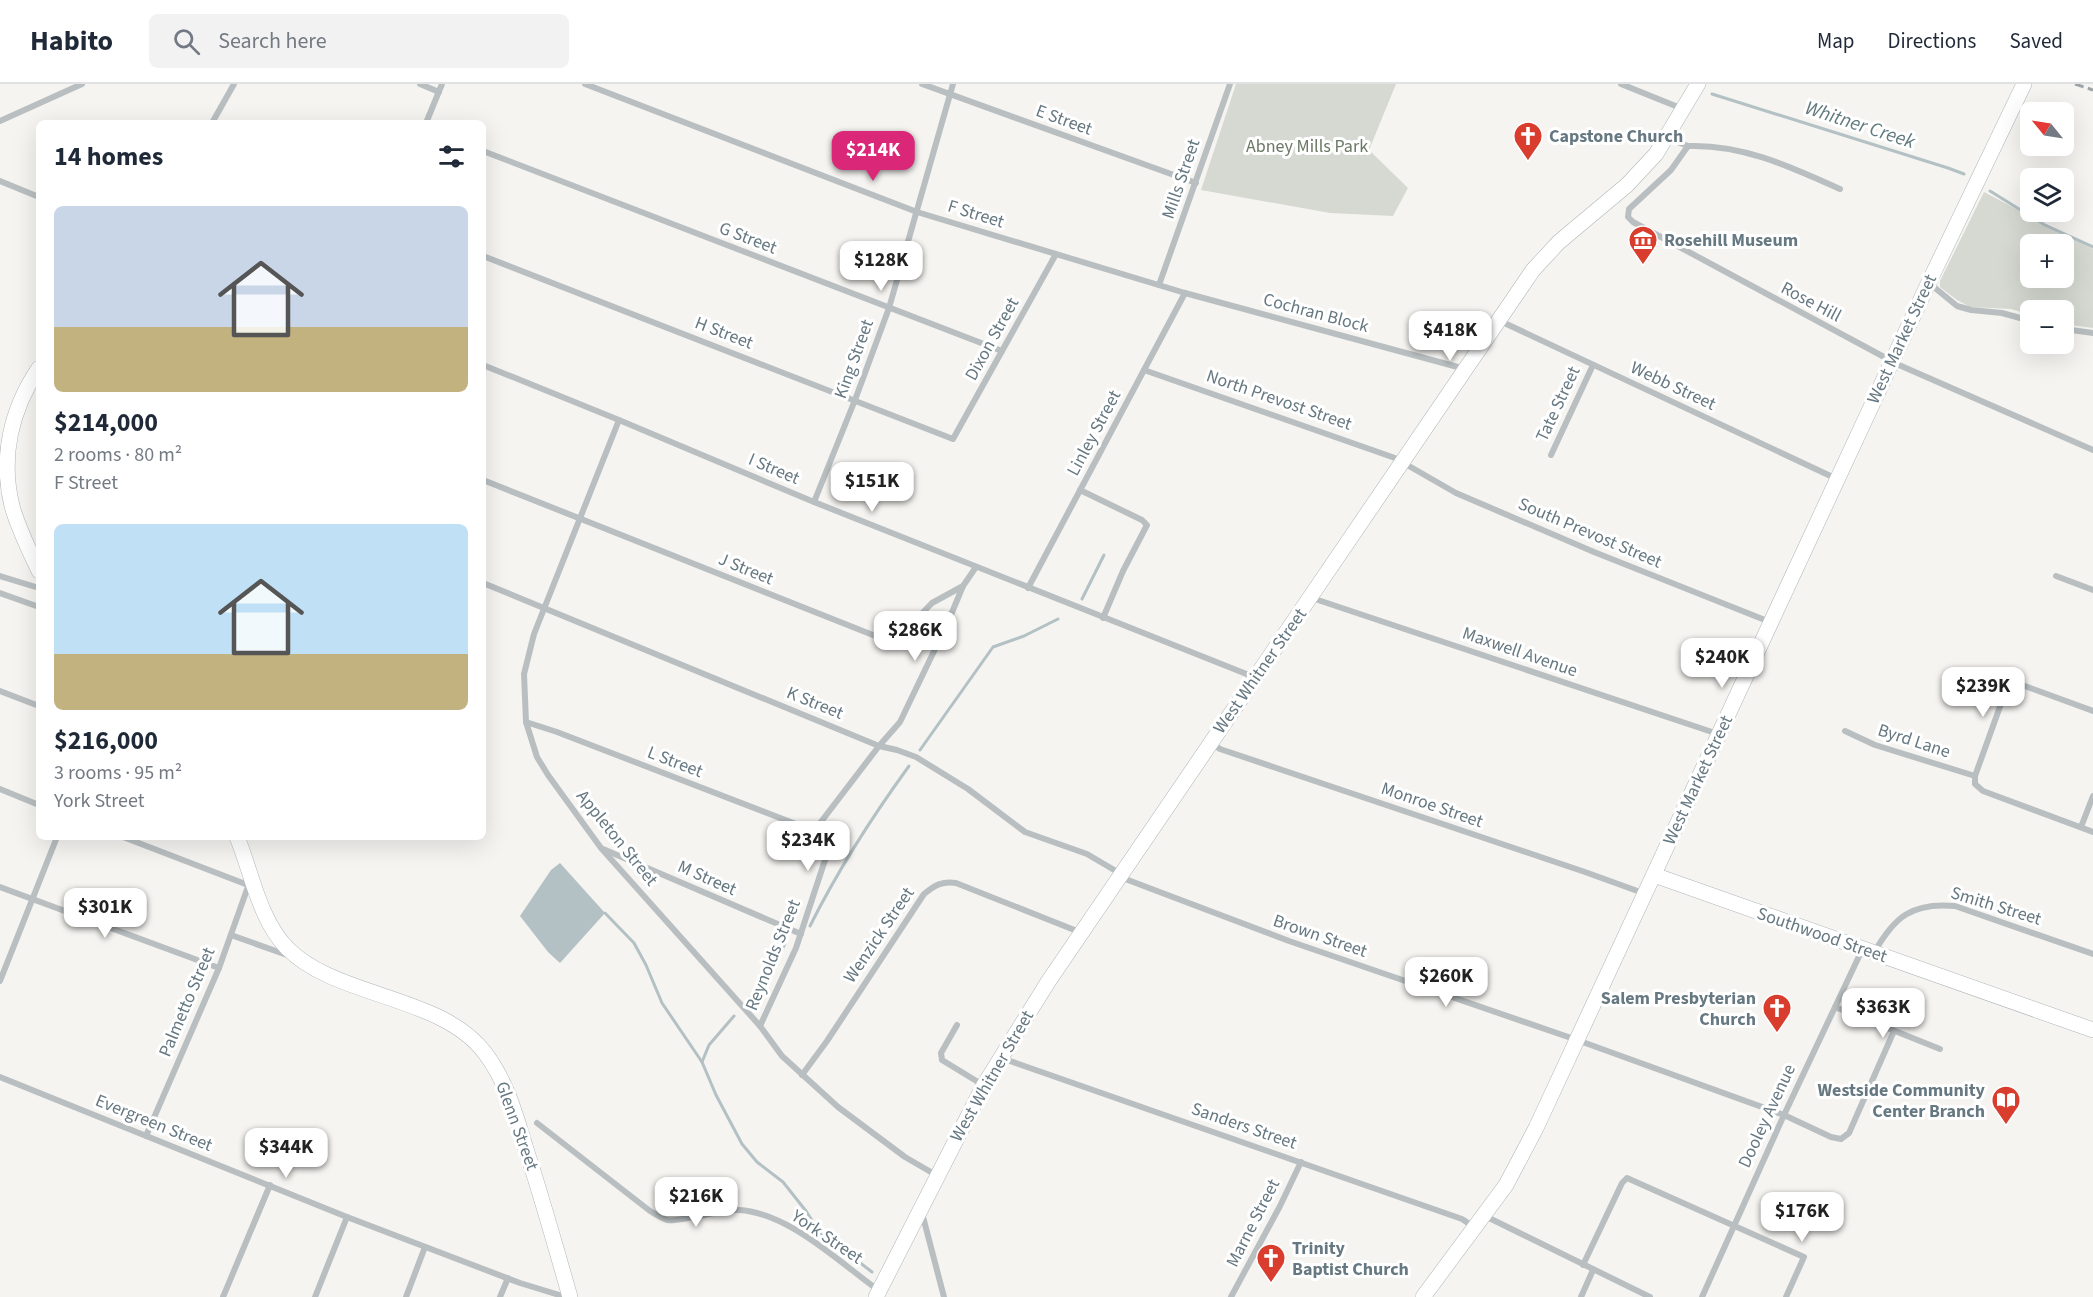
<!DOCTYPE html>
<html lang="en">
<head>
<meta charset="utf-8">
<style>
  body { margin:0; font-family:"Source Sans 3",sans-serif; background:#f2f2f3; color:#1f2937; height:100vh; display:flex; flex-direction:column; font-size:22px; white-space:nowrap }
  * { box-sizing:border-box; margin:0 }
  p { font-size:20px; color:#747a83 }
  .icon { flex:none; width:33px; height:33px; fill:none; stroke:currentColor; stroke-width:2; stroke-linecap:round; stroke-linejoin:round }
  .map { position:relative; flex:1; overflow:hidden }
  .side { position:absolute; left:36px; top:36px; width:450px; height:720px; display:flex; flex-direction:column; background:#fff; border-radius:9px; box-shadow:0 6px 24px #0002 }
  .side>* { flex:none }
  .needle { width:39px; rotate:300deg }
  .controls { position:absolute; left:2020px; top:18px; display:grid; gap:12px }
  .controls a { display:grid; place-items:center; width:54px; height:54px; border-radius:9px; background:#fff; box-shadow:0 6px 24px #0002; font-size:30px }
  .price { position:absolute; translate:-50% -51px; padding:0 14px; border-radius:12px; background:#fff; color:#222; font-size:20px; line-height:39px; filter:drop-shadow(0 2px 3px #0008) }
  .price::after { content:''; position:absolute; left:50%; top:36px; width:18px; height:14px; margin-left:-9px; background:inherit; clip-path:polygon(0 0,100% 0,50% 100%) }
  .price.selected { background:#db2777; color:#fff }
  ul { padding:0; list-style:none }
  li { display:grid; align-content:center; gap:12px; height:318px; padding:0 18px }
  li span { display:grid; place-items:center; height:186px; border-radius:9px; color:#555 }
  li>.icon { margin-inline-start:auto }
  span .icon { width:108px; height:108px; fill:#fffc; stroke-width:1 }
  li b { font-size:26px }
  h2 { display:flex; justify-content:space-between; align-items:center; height:72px; padding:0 18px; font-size:26px }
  header { display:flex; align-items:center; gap:36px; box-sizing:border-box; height:84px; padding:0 30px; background:#fff; border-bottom:2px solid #e0e1e3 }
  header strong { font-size:28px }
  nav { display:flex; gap:33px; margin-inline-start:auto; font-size:21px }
  .search { width:420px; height:54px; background:#f2f2f3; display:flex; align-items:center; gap:15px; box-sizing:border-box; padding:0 21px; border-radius:9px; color:#747a83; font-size:22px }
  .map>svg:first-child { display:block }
  .green { fill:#d5d9d1; fill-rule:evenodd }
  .water { fill:#b3c1c4 }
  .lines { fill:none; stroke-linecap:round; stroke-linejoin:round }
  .stream { stroke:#b3c1c4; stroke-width:3 }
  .secondary-casing { stroke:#aeb5b8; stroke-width:16 }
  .street { stroke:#b9bfc1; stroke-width:6 }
  .secondary { stroke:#fff; stroke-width:15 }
  .rail { stroke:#9ca4a8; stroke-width:3; stroke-dasharray:9 4.5; stroke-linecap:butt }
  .labels { text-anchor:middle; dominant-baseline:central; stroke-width:6; stroke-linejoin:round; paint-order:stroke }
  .street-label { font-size:18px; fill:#667881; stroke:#fff }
  .poi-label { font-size:18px; font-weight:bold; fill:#667881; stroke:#fff; text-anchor:start }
  .park-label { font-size:18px; fill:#6b7864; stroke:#fff }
  .water-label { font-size:20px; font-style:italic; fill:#617a7e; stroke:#fff }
</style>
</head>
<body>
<header>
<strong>Habito</strong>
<div class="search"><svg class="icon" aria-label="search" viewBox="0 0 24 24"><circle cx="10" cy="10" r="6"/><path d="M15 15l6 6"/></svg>Search here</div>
<nav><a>Map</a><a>Directions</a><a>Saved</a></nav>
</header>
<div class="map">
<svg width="2093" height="1213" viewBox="0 0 2093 1213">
  <rect width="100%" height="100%" fill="#f5f4f1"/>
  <g class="green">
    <path d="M1236,0H1396L1369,66L1408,104L1393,132L1330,129L1201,106Z"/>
    <path d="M1984,108L2093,165V244L2064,240V226H2031V231L2011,225L1970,223L1957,216L1940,203V197ZM2031,160H2064V194H2031Z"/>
  </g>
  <path class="water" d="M560,779L605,829L560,879L548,868L520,832L551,786Z"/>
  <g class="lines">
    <g class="stream">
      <path d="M1712,10L1948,84L1964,90"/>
      <path d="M1990,107L2045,141L2093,163"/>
      <path d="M1082,515L1104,471"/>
      <path d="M920,666L993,563L1024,552L1058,535"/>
      <path d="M605,829L634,859L646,881L662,919L702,978L716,1011L742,1060L757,1078L783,1098L806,1127L826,1158L842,1165L872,1188"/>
      <path d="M810,842C838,786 872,733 909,682"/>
      <path d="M748,917L779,872L786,857"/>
      <path d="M702,978L709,961L734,932"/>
    </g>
    <g class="secondary-casing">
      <g id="secondary">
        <path d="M39,284C11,325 0,373 12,422C18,444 29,466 39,487"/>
        <path d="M237,753C252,789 259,835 287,864C336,914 442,911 485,969C507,998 516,1032 526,1065C542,1114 556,1164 570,1213"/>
        <path d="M1654,791L2093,946"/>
        <path d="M876,1213L984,1001L1048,898L1533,186L1559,158L1627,101L1656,70L1698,0"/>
        <path d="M1423,1213L1506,1101L1536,1044L1929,198L2024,0"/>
      </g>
    </g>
    <g class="street">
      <path d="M420,0L439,8"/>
      <path d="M585,0L917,128L1185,209L1465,285"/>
      <path d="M922,0L1196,99"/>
      <path d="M1621,0L1683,25"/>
      <path d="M0,37L82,0"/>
      <path d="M212,39L234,0"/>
      <path d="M426,39L442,0"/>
      <path d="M1667,54L1688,62L1671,86L1629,125L1628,133L1633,138L1899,281L2093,366"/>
      <path d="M1688,62C1743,60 1791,83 1840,105"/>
      <path d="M483,67L1002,267"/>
      <path d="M0,97L39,113"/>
      <path d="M483,172L953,355L1056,170"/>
      <path d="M1929,199L1957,222L1971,226L2002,229L2031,237"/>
      <path d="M1159,201L1230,0"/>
      <path d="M1498,236L1837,395"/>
      <path d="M2064,245L2093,249"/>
      <path d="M483,281L619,336L814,418L1254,593"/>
      <path d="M1144,286L1395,374L1456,409L1594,468L1770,538"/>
      <path d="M619,336L534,550L524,590L526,638L537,673L548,691L601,764L760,942L782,972L838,1023L905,1073L936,1091"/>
      <path d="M1551,371L1593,281"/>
      <path d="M483,396L888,557L899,553L932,519L963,502L976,483"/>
      <path d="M1080,406L1142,436L1147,441L1123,487L1103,534"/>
      <path d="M814,418L855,316L889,224L953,0"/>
      <path d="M0,492L39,504"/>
      <path d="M2056,492L2093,506"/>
      <path d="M483,499L879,662L897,666L916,673L968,705L1025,748L1087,770L1121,790"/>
      <path d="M1028,504L1185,209"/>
      <path d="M0,509L39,523"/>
      <path d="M1312,514L1718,650"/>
      <path d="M0,607L39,622"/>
      <path d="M2093,627L2022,601L2014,603L2002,617L1975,692V700L1983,707L2093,748"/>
      <path d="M526,638L557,648L814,747"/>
      <path d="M1845,647L1875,661L1975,692"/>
      <path d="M1211,659L1220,665L1585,788L1643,809"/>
      <path d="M0,705L39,721"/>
      <path d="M2081,743L2093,712"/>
      <path d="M123,753L248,801"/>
      <path d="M603,765L801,850"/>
      <path d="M1120,793L1289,857L1577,956L1784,1031L1831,1053L1841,1055L1849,1049L1894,947"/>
      <path d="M0,803L219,884"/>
      <path d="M231,851L287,871"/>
      <path d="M1874,869C1894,833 1912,818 1955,822L2093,870"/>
      <path d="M0,897L57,753"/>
      <path d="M1835,923L1940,965"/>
      <path d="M957,941L941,969L942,976L983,1001"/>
      <path d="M760,942L796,864L825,776L826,763L814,747L879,662L900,638L948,538L963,502"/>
      <path d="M1002,971L1010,977L1462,1135L1474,1143"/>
      <path d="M802,991L827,957L924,810C935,801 942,797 956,799L1082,849"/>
      <path d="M0,993L347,1133L520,1199L566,1213"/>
      <path d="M537,1039L650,1127C655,1130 661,1134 667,1136C676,1139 722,1125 739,1126C789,1129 839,1178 878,1206"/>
      <path d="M146,1052L219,884L250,797"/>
      <path d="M922,1129L944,1213"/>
      <path d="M1485,1132L1650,1213"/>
      <path d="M1583,1181L1622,1099L1627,1094L1804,1173L1786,1213"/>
      <path d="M223,1213L270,1101"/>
      <path d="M315,1213L347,1133"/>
      <path d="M406,1213L425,1163"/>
      <path d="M500,1213L508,1194"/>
      <path d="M1231,1213L1280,1122L1301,1078"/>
      <path d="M1581,1213L1593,1186"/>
      <path d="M1702,1213L1784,1031L1862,866"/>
    </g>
    <use href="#secondary" class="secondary"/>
    <path class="rail" d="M2075,0L2093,6"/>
  </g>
  <defs>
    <g id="church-pin" transform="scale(1.5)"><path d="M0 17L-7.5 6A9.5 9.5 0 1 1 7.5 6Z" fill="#d83d2e" stroke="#fff"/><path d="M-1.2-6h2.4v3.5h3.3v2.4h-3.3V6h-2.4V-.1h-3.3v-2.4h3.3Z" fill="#fff"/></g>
    <g id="museum-pin" transform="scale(1.5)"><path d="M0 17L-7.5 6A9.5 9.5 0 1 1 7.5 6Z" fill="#d83d2e" stroke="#fff"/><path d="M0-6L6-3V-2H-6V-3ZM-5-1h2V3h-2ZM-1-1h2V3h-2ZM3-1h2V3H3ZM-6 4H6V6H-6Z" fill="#fff"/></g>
    <g id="library-pin" transform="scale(1.5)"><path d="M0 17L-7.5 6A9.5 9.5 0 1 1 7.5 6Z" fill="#d83d2e" stroke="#fff"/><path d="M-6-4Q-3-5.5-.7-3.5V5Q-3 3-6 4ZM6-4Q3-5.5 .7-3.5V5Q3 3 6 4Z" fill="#fff"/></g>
  </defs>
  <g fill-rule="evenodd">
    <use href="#church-pin" x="1528" y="52"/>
    <use href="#museum-pin" x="1643" y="156"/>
    <use href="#church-pin" x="1777" y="924"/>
    <use href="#library-pin" x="2006" y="1016"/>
    <use href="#church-pin" x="1271" y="1174"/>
  </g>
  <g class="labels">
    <g class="street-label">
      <text transform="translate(1064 36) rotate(20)">E Street</text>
      <text transform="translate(1181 95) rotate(-71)">Mills Street</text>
      <text transform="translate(976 130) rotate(17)">F Street</text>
      <text transform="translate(748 154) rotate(21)">G Street</text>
      <text transform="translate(1811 218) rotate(28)">Rose Hill</text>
      <text transform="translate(1316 229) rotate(15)">Cochran Block</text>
      <text transform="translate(724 249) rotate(21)">H Street</text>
      <text transform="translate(992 255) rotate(-61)">Dixon Street</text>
      <text transform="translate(1902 255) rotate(-65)">West Market Street</text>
      <text transform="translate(854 275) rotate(-70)">King Street</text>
      <text transform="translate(1673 302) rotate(25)">Webb Street</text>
      <text transform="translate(1279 316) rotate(19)">North Prevost Street</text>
      <text transform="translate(1558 320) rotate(-65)">Tate Street</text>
      <text transform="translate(1094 349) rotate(-62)">Linley Street</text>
      <text transform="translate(774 385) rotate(23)">I Street</text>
      <text transform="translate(1590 449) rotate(23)">South Prevost Street</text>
      <text transform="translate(746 485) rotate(22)">J Street</text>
      <text transform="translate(1520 568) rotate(19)">Maxwell Avenue</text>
      <text transform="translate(1260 587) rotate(-55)">West Whitner Street</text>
      <text transform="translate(815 619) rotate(22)">K Street</text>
      <text transform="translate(1914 657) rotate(18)">Byrd Lane</text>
      <text transform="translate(675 678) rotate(21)">L Street</text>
      <text transform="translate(1698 696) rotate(-65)">West Market Street</text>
      <text transform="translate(1432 721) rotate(19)">Monroe Street</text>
      <text transform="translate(617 754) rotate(51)">Appleton Street</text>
      <text transform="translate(707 794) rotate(24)">M Street</text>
      <text transform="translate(1996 822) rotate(17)">Smith Street</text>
      <text transform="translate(879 851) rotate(-56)">Wenzick Street</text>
      <text transform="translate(1822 851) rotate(19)">Southwood Street</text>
      <text transform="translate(1320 852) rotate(19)">Brown Street</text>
      <text transform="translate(773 871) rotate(-68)">Reynolds Street</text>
      <text transform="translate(187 918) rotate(-67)">Palmetto Street</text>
      <text transform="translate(992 992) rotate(-60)">West Whitner Street</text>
      <text transform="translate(1767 1032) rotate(-65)">Dooley Avenue</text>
      <text transform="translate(154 1039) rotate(22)">Evergreen Street</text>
      <text transform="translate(517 1042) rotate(70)">Glenn Street</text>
      <text transform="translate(1244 1042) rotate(19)">Sanders Street</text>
      <text transform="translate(1253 1139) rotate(-63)">Marne Street</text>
      <text transform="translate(827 1153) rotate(34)">York Street</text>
    </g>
    <g class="poi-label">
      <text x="1549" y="52">Capstone Church</text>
      <text x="1664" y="156">Rosehill Museum</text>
      <text x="1756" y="914" text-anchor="end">Salem Presbyterian<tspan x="1756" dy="21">Church</tspan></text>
      <text x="1985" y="1006" text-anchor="end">Westside Community<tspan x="1985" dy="21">Center Branch</tspan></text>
      <text x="1292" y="1164">Trinity<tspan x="1292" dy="21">Baptist Church</tspan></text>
    </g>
    <g class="park-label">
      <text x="1307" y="62">Abney Mills Park</text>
    </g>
    <g class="water-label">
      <text transform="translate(1860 41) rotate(18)">Whitner Creek</text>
    </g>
  </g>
</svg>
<div class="controls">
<a><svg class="needle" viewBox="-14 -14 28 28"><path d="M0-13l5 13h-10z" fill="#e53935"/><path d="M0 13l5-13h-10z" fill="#747a83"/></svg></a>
<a><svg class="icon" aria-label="layers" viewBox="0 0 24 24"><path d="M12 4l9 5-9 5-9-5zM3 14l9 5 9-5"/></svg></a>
<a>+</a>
<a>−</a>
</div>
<b class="price selected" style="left:873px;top:98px">$214K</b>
<b class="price" style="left:881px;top:208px">$128K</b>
<b class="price" style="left:1450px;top:278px">$418K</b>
<b class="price" style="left:872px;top:429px">$151K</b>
<b class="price" style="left:915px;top:578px">$286K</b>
<b class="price" style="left:1722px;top:605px">$240K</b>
<b class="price" style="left:1983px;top:634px">$239K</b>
<b class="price" style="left:808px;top:788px">$234K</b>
<b class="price" style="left:105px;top:855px">$301K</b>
<b class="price" style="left:1446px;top:924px">$260K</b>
<b class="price" style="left:1883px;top:955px">$363K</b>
<b class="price" style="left:286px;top:1095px">$344K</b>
<b class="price" style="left:696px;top:1144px">$216K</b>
<b class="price" style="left:1802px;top:1159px">$176K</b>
<section class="side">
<h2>14 homes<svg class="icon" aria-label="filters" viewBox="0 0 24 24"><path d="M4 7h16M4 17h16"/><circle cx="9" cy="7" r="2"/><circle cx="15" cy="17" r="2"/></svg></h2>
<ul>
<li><span style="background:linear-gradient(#c9d6e8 65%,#c2b280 0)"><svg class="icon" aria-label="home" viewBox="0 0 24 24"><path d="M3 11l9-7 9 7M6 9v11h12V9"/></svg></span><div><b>$214,000</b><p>2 rooms · 80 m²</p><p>F Street</p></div></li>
<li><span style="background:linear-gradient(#bfe0f5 70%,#c2b280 0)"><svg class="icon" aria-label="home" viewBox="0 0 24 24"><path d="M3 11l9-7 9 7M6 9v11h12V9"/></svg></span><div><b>$216,000</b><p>3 rooms · 95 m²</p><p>York Street</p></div></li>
</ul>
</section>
</div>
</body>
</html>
